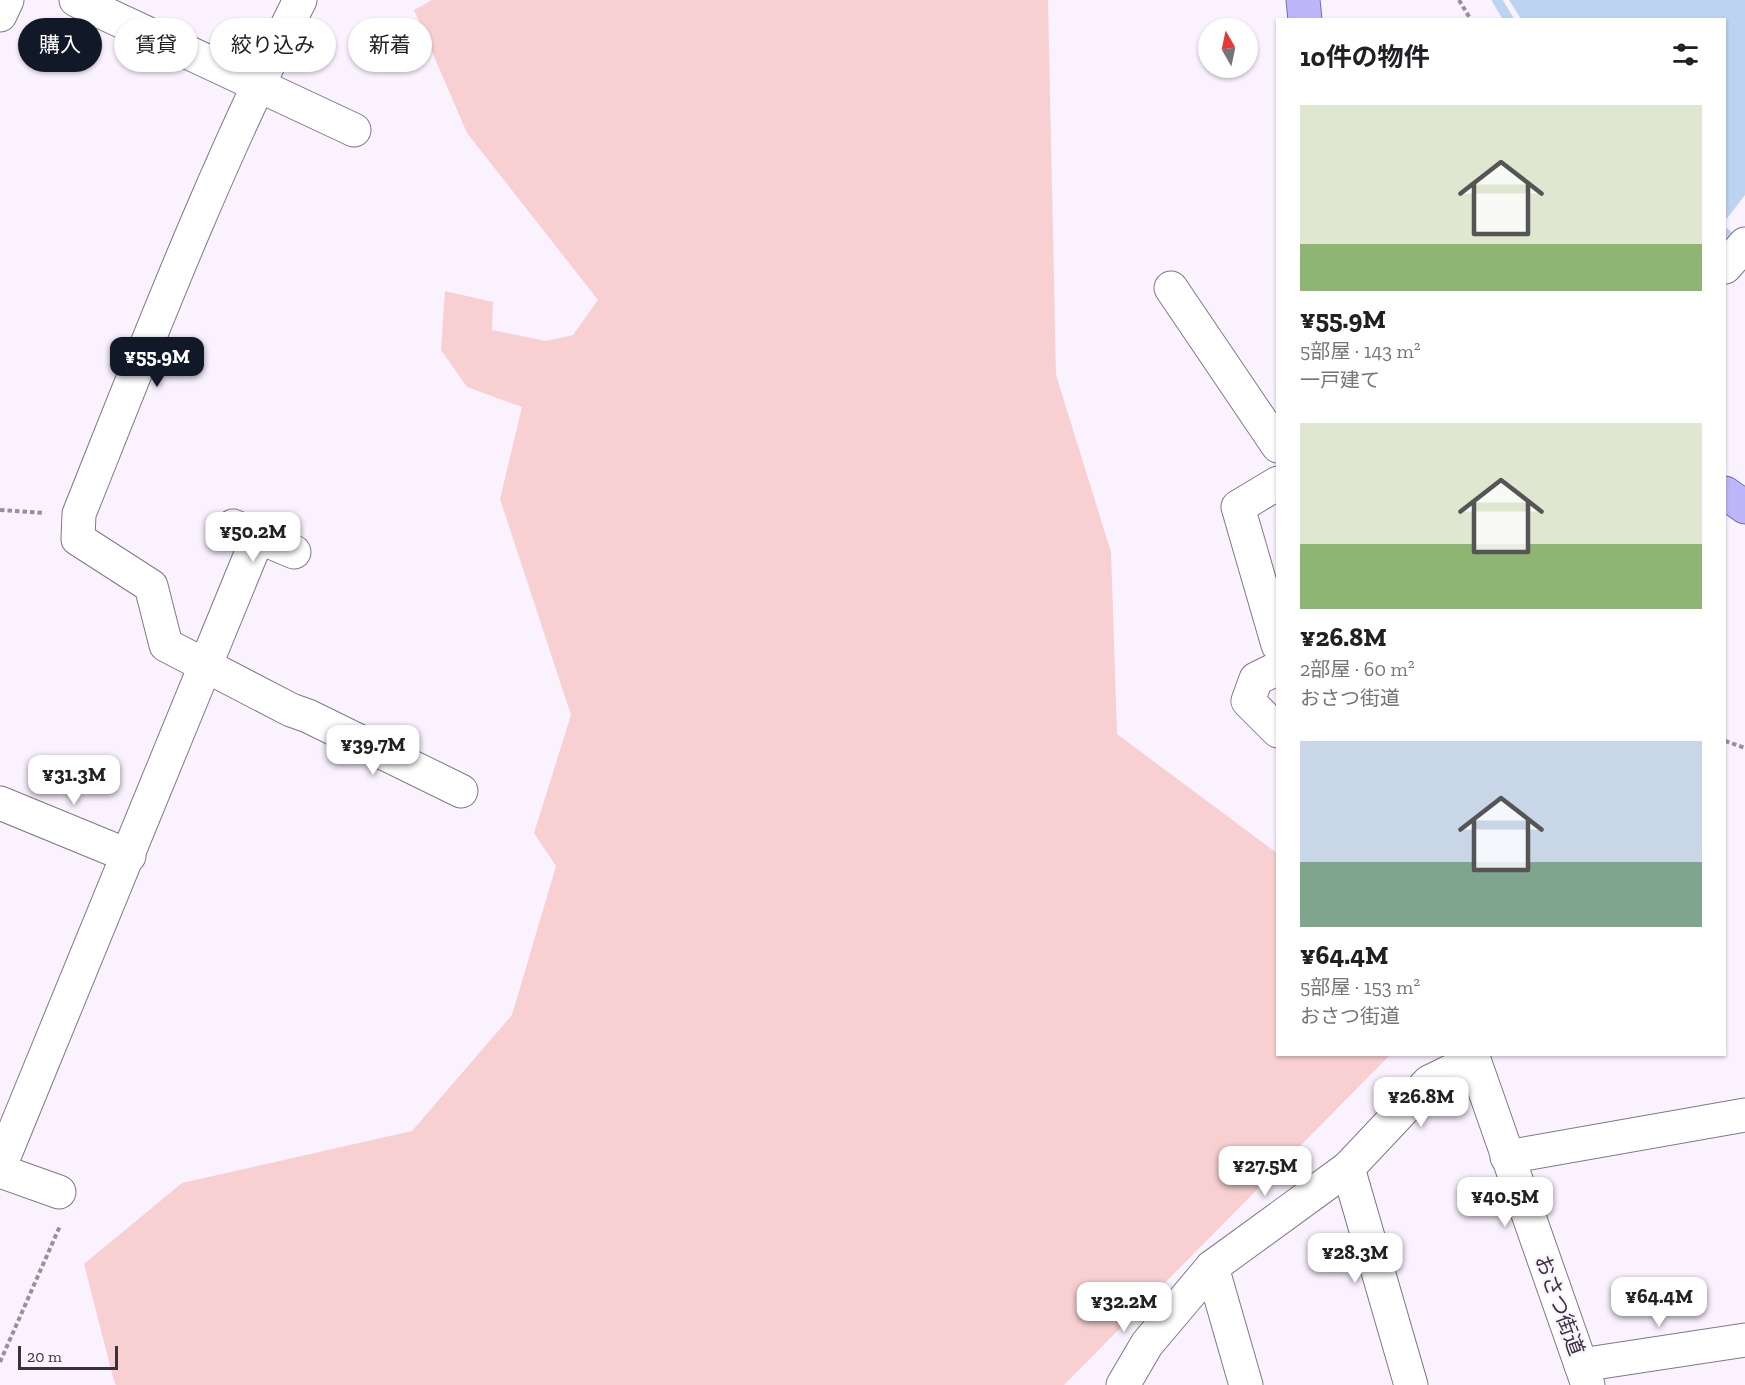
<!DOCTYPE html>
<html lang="ja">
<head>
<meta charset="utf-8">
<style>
  body { margin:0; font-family:"Zilla Slab","Noto Sans JP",serif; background:#f6f6f6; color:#202124; height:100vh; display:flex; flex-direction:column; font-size:22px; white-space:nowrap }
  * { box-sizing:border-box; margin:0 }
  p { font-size:20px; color:#757577 }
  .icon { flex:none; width:33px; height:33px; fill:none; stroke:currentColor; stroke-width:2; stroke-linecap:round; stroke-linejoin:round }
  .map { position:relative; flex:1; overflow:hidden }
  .details { position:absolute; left:1276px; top:18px; width:450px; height:1038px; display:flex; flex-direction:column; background:#fff; border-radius:0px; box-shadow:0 2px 4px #0004 }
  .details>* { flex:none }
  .banner { position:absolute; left:18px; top:18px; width:570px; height:54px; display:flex; gap:12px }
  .needle { width:39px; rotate:351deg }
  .controls { position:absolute; left:1198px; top:18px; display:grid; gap:12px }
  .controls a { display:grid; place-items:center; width:60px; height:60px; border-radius:50%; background:#fff; box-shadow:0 2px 4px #0004; font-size:30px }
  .scale { position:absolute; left:18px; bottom:15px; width:100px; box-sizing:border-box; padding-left:6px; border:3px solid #373339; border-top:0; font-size:16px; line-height:21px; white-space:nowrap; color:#373339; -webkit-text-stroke:4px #fbf2ff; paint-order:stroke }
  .price { position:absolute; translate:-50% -51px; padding:0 14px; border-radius:12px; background:#fff; color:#222; font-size:20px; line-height:39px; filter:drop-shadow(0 2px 3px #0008) }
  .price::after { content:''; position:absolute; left:50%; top:36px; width:18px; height:14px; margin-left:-9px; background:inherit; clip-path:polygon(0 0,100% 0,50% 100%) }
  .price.on { background:#111827; color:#fff }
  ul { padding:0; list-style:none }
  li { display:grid; align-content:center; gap:12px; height:318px; padding:0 24px }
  li span { display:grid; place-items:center; height:186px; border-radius:0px; color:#555 }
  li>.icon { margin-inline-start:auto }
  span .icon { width:108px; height:108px; fill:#fffc; stroke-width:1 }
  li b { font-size:26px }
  h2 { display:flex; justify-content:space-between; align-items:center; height:72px; padding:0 24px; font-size:26px }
  .tag { padding:0 21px; border-radius:27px; background:#fff; box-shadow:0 2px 4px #0004; font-size:21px; line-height:54px }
  .tag.on { background:#111827; color:#fff }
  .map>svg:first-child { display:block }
  .green { fill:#f8d0d1 }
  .water { fill:#bcd3f1 }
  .pier { fill:#fbf2ff }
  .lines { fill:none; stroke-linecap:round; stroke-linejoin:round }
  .stream { stroke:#bcd3f1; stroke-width:10 }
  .minor-casing { stroke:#817786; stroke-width:35 }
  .major-casing { stroke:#726ab3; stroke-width:35 }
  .path { stroke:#97909a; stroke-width:4; stroke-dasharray:4.5 3; stroke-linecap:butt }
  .minor { stroke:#fff; stroke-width:33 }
  .major { stroke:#bdb7f9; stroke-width:33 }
  .labels { text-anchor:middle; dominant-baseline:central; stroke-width:4.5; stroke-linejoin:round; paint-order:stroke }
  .street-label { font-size:21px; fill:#373339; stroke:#fbf2ff }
</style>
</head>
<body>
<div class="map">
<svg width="1745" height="1385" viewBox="0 0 1745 1385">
  <rect width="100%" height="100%" fill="#fbf2ff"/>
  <path class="green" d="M432,0H1048L1056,375L1111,552L1117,734L1278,854V1054L1390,1055L1064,1385H116L114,1381L84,1264L182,1183L412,1131L512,1015L556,866L534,833L571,715L500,499L522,407L467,387L441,350L445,291L493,302L492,330L546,341L573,335L598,300L467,133L414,10Z"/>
  <path class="water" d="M1509,0H1745V233L1725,217V20L1521,19Z"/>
  <path class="pier" d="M1745,195V236L1725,221Z"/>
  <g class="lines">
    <g class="stream">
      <path d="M1497,0L1509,20"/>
      <path d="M1725,233L1740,245"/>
    </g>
    <g class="minor-casing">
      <g id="minor">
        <path d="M76,0L354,130"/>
        <path d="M300,0C215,167 148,341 79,514L78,539L151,586L166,645L291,710L308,716L461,791"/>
        <path d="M0,15L7,0"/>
        <path d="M1725,267L1745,244"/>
        <path d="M1171,288L1278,446"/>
        <path d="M1278,483L1238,507L1278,645"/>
        <path d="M233,526L294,552"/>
        <path d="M1278,668L1256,679L1248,701L1278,731"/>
        <path d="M0,803L129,856"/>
        <path d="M1472,1054L1588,1385"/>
        <path d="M1507,1157L1745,1115"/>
        <path d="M0,1161L3,1159L258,537"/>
        <path d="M1348,1168L1411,1385"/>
        <path d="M0,1171L59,1192"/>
        <path d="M1212,1267L1246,1385"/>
        <path d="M1581,1365L1745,1340"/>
        <path d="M1123,1385L1147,1344L1212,1267L1348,1168L1429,1082L1474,1060"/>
      </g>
    </g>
    <g class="major-casing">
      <g id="major">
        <path d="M1303,0L1305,20"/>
        <path d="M1725,493L1745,507"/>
      </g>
    </g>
    <g class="path">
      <path d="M1459,0L1471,20"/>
      <path d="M0,510L45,513"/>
      <path d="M1725,741L1745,748"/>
      <path d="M0,1362L60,1226"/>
    </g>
    <use href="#minor" class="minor"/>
    <use href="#major" class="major"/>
  </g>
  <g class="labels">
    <g class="street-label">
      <text transform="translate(1560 1305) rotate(70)">おさつ街道</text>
    </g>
  </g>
</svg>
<div class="controls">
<a><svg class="needle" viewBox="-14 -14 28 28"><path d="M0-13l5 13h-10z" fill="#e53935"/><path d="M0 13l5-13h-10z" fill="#757577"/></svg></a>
</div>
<div class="scale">20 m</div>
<b class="price on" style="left:157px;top:388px">¥55.9M</b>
<b class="price" style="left:253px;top:563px">¥50.2M</b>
<b class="price" style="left:373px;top:776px">¥39.7M</b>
<b class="price" style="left:74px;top:806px">¥31.3M</b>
<b class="price" style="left:1421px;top:1128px">¥26.8M</b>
<b class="price" style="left:1265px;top:1197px">¥27.5M</b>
<b class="price" style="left:1505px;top:1228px">¥40.5M</b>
<b class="price" style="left:1355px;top:1284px">¥28.3M</b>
<b class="price" style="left:1659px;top:1328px">¥64.4M</b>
<b class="price" style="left:1124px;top:1333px">¥32.2M</b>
<div class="banner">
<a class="tag on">購入</a>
<a class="tag">賃貸</a>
<a class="tag">絞り込み</a>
<a class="tag">新着</a>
</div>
<section class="details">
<h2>10件の物件<svg class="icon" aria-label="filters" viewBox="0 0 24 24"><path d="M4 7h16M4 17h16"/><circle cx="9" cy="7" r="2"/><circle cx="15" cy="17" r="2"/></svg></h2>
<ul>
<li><span style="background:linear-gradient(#dfe7d0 75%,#8fb573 0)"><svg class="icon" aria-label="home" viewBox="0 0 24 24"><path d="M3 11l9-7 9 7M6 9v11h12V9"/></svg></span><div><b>¥55.9M</b><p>5部屋 · 143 m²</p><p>一戸建て</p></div></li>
<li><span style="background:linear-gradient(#dfe7d0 65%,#8fb573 0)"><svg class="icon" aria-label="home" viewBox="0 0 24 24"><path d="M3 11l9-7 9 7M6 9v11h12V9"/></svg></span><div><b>¥26.8M</b><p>2部屋 · 60 m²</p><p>おさつ街道</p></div></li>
<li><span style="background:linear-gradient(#c9d6e8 65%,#7fa58c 0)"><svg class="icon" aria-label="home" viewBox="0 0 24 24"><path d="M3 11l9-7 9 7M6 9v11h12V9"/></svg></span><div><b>¥64.4M</b><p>5部屋 · 153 m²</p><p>おさつ街道</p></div></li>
</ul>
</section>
</div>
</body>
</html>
